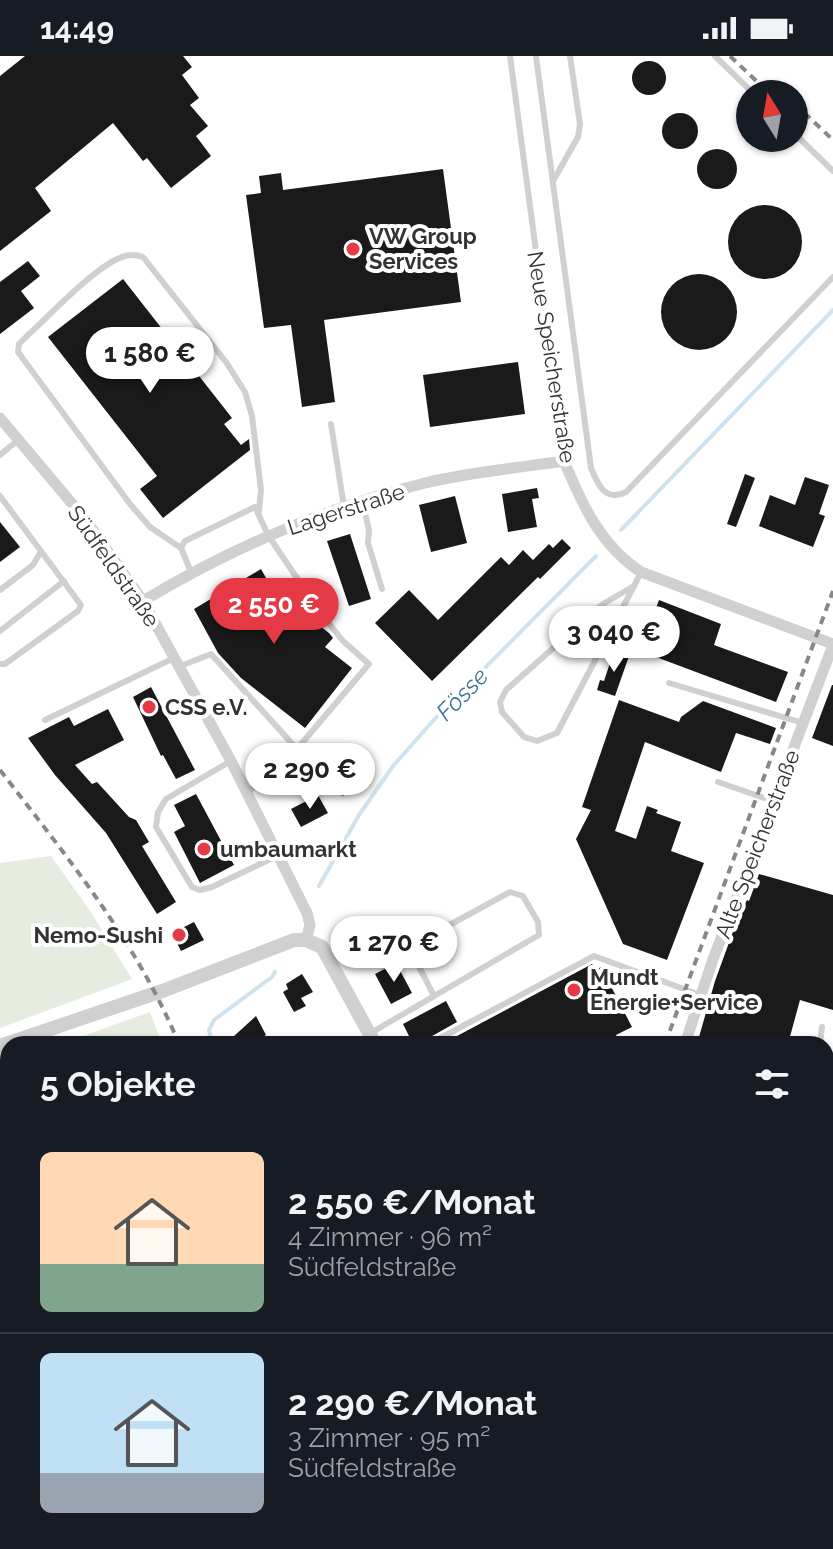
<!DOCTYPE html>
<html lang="de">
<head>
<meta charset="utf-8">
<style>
  body { margin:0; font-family:Raleway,sans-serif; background:#242831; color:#f1f3f6; height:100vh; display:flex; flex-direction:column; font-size:30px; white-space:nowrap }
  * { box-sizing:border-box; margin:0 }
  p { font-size:26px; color:#9ea1a6 }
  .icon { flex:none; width:44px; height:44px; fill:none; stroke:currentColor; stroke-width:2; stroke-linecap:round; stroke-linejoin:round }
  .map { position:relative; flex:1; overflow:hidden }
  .sheet { position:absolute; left:0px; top:980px; width:834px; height:514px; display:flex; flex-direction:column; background:#171b24; border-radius:24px 24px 0 0; box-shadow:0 2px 6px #0004 }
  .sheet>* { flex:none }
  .needle { width:52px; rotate:349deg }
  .controls { position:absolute; left:736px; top:24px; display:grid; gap:16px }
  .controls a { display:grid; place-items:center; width:72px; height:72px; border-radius:50%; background:#171b24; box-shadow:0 2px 6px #0004; font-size:40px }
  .price { position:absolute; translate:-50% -68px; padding:0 18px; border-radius:28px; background:#fff; color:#222; font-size:26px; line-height:52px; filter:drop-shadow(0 2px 4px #0008) }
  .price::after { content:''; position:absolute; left:50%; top:48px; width:24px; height:18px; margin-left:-12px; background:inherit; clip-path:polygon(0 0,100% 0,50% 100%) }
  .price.on { background:#e63946; color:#fff }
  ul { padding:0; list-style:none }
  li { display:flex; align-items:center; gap:24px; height:200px; padding:0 40px }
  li+li { border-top:2px solid #363941 }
  li span { display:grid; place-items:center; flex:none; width:224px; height:160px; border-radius:12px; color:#555 }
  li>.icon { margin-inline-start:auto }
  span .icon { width:96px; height:96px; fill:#fffc; stroke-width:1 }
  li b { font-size:34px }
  h2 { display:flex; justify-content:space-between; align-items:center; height:96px; padding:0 40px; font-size:34px }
  .status { display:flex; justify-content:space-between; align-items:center; height:56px; padding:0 40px; background:#171b24; direction:ltr }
  .status svg { height:22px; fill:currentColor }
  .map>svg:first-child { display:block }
  .green { fill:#e6ecdf }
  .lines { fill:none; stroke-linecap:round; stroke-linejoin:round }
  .stream { stroke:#cfe2ee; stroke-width:4 }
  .building { fill:#1a1a1a }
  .service { stroke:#d0d0d0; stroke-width:6 }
  .minor { stroke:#d0d0d0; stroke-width:11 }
  .tertiary { stroke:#d0d0d0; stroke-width:14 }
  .rail { stroke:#888; stroke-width:4; stroke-dasharray:8 6; stroke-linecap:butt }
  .poi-dot { fill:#e63946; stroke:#fff; stroke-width:3 }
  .labels { text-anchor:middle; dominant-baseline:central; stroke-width:8; stroke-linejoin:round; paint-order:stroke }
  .poi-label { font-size:22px; font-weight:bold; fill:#333; stroke:#fff; text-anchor:start }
  .street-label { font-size:22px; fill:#333; stroke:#fff }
  .water-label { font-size:24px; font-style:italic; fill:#3f7597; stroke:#fff }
</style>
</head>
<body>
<div class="status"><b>14:49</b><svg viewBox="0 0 49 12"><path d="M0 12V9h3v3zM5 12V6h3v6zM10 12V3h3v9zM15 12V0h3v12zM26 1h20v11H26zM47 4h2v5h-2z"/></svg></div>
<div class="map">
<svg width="833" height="1493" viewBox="0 0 833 1493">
  <rect width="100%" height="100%" fill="#fff"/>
  <g class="green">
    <path d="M51,800L90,855L132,923L0,972V807Z"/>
    <path d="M150,956L162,988H61Z"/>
    <path d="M8,1007V1486H265V1493H0V1010Z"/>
  </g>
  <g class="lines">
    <g class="stream">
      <path d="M621,474L833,254"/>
      <path d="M319,830L359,759L393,710L441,656L596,500"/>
      <path d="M212,988L209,974L214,964L272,921L275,916"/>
      <path d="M314,1486V1493"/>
    </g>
  </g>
  <g class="building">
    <path d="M25,0H183L192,11L182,19L199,42L190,49L208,70L196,80L211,100L171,132L147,102L143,105L113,67L35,132L51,155L0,195V20Z"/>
    <circle cx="649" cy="22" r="17"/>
    <circle cx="680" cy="75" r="18"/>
    <circle cx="717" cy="113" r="20"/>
    <path d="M443,113L461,246L324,264L335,346L302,351L291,269L264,272L246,139L261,137L259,120L281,117L283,134Z"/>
    <circle cx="765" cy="186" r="37"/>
    <path d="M28,205L40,220L21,235L34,252L0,278V226Z"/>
    <circle cx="699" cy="256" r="38"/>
    <path d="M123,223L232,362L224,368L241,389L249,383L250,394L163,462L140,433L157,420L48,281Z"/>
    <path d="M518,306L525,358L430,371L423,319Z"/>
    <path d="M745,418L755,422L736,471L727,468Z"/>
    <path d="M805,421L829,429L819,458L825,460L813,491L759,470L770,439L795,449Z"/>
    <path d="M537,432L539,442L532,443L537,471L508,476L502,438Z"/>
    <path d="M455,440L467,487L431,496L419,449Z"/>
    <path d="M0,466L20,491L0,506Z"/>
    <path d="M350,478L371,543L349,550L327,485Z"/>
    <path d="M562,483L571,492L540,523L538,521L432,625L375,567L409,534L438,564L501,501L509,509L523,494L533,504L549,488L553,492Z"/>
    <path d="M261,513L270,529L273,526L283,533L279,538L329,577L333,582L325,591L352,612L305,672L241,622L218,597L194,553Z"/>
    <path d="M659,544L721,568L714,589L788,616L776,646L640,595Z"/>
    <path d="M614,595L629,600L615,640L597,634L600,624L604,625Z"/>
    <path d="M832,629H833V690L812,682Z"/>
    <path d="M151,631L195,714L176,723L163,699L161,700L133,641Z"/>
    <path d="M619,644L679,666L681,661L703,645L776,672L770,688L736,677L721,716L645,686L615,775L636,783L647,750L658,754L656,757L681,766L671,795L704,807L667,904L623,888L576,783L591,754L582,751Z"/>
    <path d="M108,653L124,684L75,709L92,728L97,726L129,761L136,764L149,786L142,790L176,846L157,858L106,777L55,719L28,682L69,661L74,670Z"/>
    <path d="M351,690L370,704L343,740L324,726Z"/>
    <path d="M196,738L234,809L200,827L174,776L185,770L174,749Z"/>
    <path d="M318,739L328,757L301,771L291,753Z"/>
    <path d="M759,818L833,839V954L800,944L788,988H697L715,925L738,862L747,844L749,845Z"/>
    <path d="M194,866L204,884L181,895L172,877Z"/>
    <path d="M396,907L412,937L391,948L375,918Z"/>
    <path d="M592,908L596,914L601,911L632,971L616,979L620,988H442Z"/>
    <path d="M302,918L313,936L301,942L306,950L294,956L283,936L288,933L286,928Z"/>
    <path d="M446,945L457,966L418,988H413L403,968Z"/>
    <path d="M256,960L266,979L250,988H236L233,981Z"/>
  </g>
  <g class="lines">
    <g class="service">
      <path d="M510,0L564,405"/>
      <path d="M536,0L591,412C598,429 605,446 626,436L833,221"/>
      <path d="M715,0L754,38"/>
      <path d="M794,77L833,115"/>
      <path d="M553,125L578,81L580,68L570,0"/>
      <path d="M331,368L344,451"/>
      <path d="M0,399L17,385"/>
      <path d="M0,440L81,549L78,555L5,608H0"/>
      <path d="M362,444L369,474L368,487L382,533"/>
      <path d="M181,492L150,471L130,448L18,296L19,288L28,279C50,259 98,207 125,200C132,198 137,199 143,201L226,306L245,336L252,360L261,434L259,455"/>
      <path d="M191,516L181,492L185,485L255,451L268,479L319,555L343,585L369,608L297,693"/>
      <path d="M634,530L603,548L506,634L500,646L502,656L524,681L537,685L557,677L634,530L641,516"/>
      <path d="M0,534L33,509L40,497"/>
      <path d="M0,575L64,525"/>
      <path d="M178,611L211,598L297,693L248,736"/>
      <path d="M669,627L803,667"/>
      <path d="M45,664L174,602"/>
      <path d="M231,705L166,743L158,756L156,771L192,831L200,834L212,831L279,799"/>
      <path d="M718,726L773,745"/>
      <path d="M369,978L539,879L538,866L523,840L510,836L409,891L434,940"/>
      <path d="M429,988L594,900L700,939"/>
      <path d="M820,988L822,971"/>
      <path d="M0,1124L8,1149"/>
      <path d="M826,1219L833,1223"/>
      <path d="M8,1250L2,1252L8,1275"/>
      <path d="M826,1292L833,1283"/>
      <path d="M826,1407L833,1401"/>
      <path d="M826,1451L833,1450"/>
      <path d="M65,1486L67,1493"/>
      <path d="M512,1493L514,1486"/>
      <path d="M633,1493L637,1486"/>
      <path d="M720,1493L735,1486"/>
    </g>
    <g class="minor">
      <path d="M0,362L85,463L143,545L231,705L307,857L310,869L306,884"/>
      <path d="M143,545C231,492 324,452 425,427C470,416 518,412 564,405C582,448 600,489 641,516L833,588"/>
      <path d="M685,988L712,906L833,589"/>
      <path d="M340,1486V1493"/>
    </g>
    <g class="tertiary">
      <path d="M0,990L165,934L294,884H306L322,891L375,988"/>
      <path d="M826,1099L833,1098"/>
    </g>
    <g class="rail">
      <path d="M730,0L770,38"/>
      <path d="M794,47L833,84"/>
      <path d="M0,714C67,801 137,886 179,988"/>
      <path d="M665,988L833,535"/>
      <path d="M826,1111L833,1095"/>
      <path d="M826,1133L833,1118"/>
      <path d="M826,1258L833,1248"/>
      <path d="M826,1361L833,1355"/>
      <path d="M282,1493V1486"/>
      <path d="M528,1493L531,1486"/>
      <path d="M559,1493L563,1486"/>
      <path d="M579,1493L584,1486"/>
      <path d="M600,1493L605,1486"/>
      <path d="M657,1493L661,1486"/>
      <path d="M679,1493L686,1486"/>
    </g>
  </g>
  <g class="poi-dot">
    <circle cx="353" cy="193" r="8"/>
    <circle cx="149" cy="651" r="8"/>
    <circle cx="204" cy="793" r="8"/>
    <circle cx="179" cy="879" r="8"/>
    <circle cx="574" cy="934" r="8"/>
  </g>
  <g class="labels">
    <g class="poi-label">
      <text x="369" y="180">VW Group<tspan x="369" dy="25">Services</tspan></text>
      <text x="165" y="651">CSS e.V.</text>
      <text x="220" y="793">umbaumarkt</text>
      <text x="163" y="879" text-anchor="end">Nemo-Sushi</text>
      <text x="590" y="921">Mundt<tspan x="590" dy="25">Energie+Service</tspan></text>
    </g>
    <g class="street-label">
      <text transform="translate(552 301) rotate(81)">Neue Speicherstraße</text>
      <text transform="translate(346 453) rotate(-18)">Lagerstraße</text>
      <text transform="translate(114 510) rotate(55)">Südfeldstraße</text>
      <text transform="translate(757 788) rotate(-69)">Alte Speicherstraße</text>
    </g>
    <g class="water-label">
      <text transform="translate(462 638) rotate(-46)">Fösse</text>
    </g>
  </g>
</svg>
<div class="controls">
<a><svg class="needle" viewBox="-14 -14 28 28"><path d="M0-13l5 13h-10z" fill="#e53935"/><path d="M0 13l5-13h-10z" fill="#9ea1a6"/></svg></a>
</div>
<b class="price" style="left:150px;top:339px">1 580 €</b>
<b class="price on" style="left:274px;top:590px">2 550 €</b>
<b class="price" style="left:614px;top:618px">3 040 €</b>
<b class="price" style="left:310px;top:755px">2 290 €</b>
<b class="price" style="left:394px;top:928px">1 270 €</b>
<section class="sheet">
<h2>5 Objekte<svg class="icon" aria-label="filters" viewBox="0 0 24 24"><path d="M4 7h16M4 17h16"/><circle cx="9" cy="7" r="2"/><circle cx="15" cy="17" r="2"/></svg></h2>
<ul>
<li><span style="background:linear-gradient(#ffd9b3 70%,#7fa58c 0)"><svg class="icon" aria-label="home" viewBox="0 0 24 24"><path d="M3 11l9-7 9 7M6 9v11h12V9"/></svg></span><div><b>2 550 €/Monat</b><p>4 Zimmer · 96 m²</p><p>Südfeldstraße</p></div></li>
<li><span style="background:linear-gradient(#bfe0f5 75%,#9aa5b1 0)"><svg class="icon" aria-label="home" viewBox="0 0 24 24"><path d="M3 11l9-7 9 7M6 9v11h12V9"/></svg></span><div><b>2 290 €/Monat</b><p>3 Zimmer · 95 m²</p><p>Südfeldstraße</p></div></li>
</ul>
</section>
</div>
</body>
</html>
